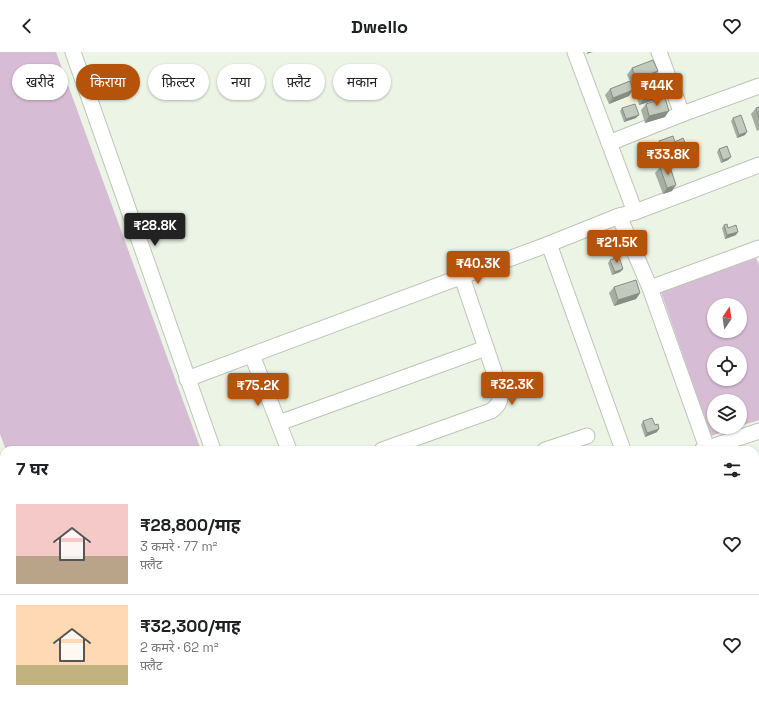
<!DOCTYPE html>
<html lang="hi">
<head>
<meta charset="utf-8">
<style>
  body { margin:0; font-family:"Space Grotesk","Noto Sans Devanagari",sans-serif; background:#f6f6f6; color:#202124; height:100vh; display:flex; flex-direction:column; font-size:15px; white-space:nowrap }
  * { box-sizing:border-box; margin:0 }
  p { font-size:13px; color:#757577 }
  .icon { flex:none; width:22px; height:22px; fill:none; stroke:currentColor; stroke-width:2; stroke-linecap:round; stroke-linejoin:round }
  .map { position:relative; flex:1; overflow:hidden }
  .side { position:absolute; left:0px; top:394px; width:759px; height:256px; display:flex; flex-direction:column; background:#fff; border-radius:12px 12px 0 0; box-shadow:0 1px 3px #0004 }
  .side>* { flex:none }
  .hud { position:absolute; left:12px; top:12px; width:400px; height:36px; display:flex; gap:8px }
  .needle { width:26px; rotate:13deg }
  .buttons { position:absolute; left:707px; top:246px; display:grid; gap:8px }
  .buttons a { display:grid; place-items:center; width:40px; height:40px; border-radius:50%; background:#fff; box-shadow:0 1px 3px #0004; font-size:20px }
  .price { position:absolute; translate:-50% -34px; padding:0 9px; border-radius:4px; background:#b45309; color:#fff; font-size:13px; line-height:26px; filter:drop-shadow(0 1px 2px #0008) }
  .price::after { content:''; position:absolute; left:50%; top:24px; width:12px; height:9px; margin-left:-6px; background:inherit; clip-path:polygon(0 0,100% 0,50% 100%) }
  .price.current { background:#222; color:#fff }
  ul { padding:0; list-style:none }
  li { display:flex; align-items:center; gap:12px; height:100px; padding:0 16px }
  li+li { border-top:1px solid #e0e0e0 }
  li span { display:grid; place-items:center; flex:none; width:112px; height:80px; border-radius:0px; color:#555 }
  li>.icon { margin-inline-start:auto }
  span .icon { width:48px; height:48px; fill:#fffc; stroke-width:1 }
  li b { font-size:17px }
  h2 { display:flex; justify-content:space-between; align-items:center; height:48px; padding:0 16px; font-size:17px }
  .chip { padding:0 14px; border-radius:18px; background:#fff; box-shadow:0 1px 3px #0004; font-size:14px; line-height:36px }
  .chip.current { background:#b45309; color:#fff }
  header { display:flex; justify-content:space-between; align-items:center; height:52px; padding:0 16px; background:#fff; font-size:18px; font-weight:700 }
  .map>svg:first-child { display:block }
  .green { fill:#d6bcd4; fill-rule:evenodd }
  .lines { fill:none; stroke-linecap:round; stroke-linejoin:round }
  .minor-casing { stroke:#bcc5b7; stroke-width:17 }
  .major-casing { stroke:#bcc5b7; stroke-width:21 }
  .minor { stroke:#fff; stroke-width:15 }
  .major { stroke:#fff; stroke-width:19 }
  .wall { fill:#a6aea2 }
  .shaded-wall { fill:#878d84 }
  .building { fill:#c1cabc; stroke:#878d84 }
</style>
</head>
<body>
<header><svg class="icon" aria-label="back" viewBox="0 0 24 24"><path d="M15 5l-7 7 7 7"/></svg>Dwello<svg class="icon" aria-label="heart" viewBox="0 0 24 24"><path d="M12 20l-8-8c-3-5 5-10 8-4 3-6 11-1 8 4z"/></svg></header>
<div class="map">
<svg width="759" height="650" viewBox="0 0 759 650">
  <rect width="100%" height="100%" fill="#ebf4e5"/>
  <g class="green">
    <path d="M0,0H56L201,398H6L0,382Z"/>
    <path d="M756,206L759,213V368L740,374V349H714V375H738L711,384L661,240ZM714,253H740V279H714ZM714,301H740V327H714Z"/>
    <path d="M62,646H292L294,650H64Z"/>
  </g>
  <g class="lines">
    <g class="minor-casing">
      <g id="minor">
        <path d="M73,0L213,398"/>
        <path d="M575,0L635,160"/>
        <path d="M659,0L682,62"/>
        <path d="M609,91L682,62L759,34"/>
        <path d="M619,164L650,236L707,396"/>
        <path d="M549,192L623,398"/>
        <path d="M650,236L759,196"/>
        <path d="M252,303L289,398"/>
        <path d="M187,327L549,192L619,164L635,160L759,113"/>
        <path d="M279,371L486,296"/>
        <path d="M382,398L491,359C500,353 501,347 500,337L462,225"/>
        <path d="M545,398L587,384"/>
        <path d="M702,398L759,379"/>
        <path d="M0,435L4,445"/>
        <path d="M755,460L759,459"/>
        <path d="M755,546L759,545"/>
        <path d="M755,591L759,589"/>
        <path d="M755,621L759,620"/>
        <path d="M755,642L759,640"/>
        <path d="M303,646L305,650"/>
        <path d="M30,650L31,646"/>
        <path d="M94,650L105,646"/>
        <path d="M149,650L160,646"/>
        <path d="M461,650L472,646"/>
        <path d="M596,650L606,646"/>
        <path d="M677,650L688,646"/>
        <path d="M733,650L743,646"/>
      </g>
    </g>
    <g class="major-casing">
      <g id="major">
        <path d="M0,597L4,608"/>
        <path d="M18,646L20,650"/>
      </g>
    </g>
    <use href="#minor" class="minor"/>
    <use href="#major" class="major"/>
  </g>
  <g class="wall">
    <path d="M632,16L653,25L632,33L629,44L609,52L605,43L610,37L630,29L627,23Z"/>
    <path d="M640,36L659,47L639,53L636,43Z"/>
    <path d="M646,52L665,65L645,71L641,58Z"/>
    <path d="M759,55V78L757,79L751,62L756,56Z"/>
    <path d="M622,56L636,66L624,70L620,59Z"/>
    <path d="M733,66L745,83L737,86L731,69Z"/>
    <path d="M659,89L675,90L688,98L684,104L662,113L655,95Z"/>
    <path d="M719,97L731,105L728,108L721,111L717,100Z"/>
    <path d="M660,115L672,139L663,142L655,121Z"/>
    <path d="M724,173L728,176L736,183L725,187L722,176Z"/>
    <path d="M610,208L623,217L620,220L612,223L608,211Z"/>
    <path d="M614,235L640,241L636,247L614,254L609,241Z"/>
    <path d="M643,369L655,373L657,380L645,385L641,373Z"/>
  </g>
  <g class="shaded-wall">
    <path d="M588,0H593L586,2Z"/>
    <path d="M658,19L653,25L631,33L636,27Z"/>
    <path d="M633,38L629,44L609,52L613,46Z"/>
    <path d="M664,40L659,47L639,53L644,47Z"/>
    <path d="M669,59L665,65L645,71L649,64Z"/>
    <path d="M639,63L636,66L624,70L626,67Z"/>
    <path d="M747,80L745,83L737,86L739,83Z"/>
    <path d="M688,98L684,104L662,113L666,106Z"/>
    <path d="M731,105L728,108L721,111L723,108Z"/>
    <path d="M676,133L672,139L663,142L667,136Z"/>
    <path d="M738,180L736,183L725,187L727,183Z"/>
    <path d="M623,217L620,220L612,223L615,220Z"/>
    <path d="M640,241L636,247L614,254L618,248Z"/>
    <path d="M659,377L657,380L645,385L647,381Z"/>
  </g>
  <g class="building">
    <path d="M653,8L658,19L636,27L632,16Z"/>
    <path d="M630,29L633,38L613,46L610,37Z"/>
    <path d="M660,30L664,40L644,47L640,36Z"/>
    <path d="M665,46L669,59L649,64L646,52Z"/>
    <path d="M635,52L639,63L626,67L622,56Z"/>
    <path d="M759,55V66L756,56Z"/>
    <path d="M741,63L747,80L739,83L733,66Z"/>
    <path d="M673,84L675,90L683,86L688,98L666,106L659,89Z"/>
    <path d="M727,94L731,105L723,108L719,97Z"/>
    <path d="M669,112L676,133L667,136L660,115Z"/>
    <path d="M727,172L728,176L736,173L738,180L727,183L724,173Z"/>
    <path d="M619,205L623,217L615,220L610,208Z"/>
    <path d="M636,228L640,241L618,248L614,235Z"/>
    <path d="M652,366L655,373L658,372L659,377L647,381L643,369Z"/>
  </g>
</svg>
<div class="buttons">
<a><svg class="needle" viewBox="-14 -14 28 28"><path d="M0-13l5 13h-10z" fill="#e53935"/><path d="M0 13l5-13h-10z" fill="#757577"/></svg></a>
<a><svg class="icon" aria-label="locate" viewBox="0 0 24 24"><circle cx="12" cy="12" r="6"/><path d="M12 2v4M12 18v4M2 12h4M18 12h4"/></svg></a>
<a><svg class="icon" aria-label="layers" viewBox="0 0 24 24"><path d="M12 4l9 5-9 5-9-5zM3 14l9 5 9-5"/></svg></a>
</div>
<b class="price" style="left:657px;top:55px">₹44K</b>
<b class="price" style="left:668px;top:124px">₹33.8K</b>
<b class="price current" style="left:155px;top:195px">₹28.8K</b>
<b class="price" style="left:617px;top:212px">₹21.5K</b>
<b class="price" style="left:478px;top:233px">₹40.3K</b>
<b class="price" style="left:512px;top:354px">₹32.3K</b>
<b class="price" style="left:258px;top:355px">₹75.2K</b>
<div class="hud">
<a class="chip">खरीदें</a>
<a class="chip current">किराया</a>
<a class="chip">फ़िल्टर</a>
<a class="chip">नया</a>
<a class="chip">फ़्लैट</a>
<a class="chip">मकान</a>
</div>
<section class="side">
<h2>7 घर<svg class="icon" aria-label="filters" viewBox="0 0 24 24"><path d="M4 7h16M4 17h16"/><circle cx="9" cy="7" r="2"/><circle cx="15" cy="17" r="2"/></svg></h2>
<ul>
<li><span style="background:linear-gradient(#f6c9c9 65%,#b9a48a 0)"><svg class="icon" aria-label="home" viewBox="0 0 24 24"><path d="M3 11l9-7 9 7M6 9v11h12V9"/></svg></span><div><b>₹28,800/माह</b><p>3 कमरे · 77 m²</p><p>फ़्लैट</p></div><svg class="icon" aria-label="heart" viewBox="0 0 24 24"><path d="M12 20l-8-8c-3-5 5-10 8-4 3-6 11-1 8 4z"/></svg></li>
<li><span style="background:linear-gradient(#ffd9b3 75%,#c2b280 0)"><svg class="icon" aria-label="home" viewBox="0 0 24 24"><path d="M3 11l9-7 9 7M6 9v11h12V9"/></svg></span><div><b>₹32,300/माह</b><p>2 कमरे · 62 m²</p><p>फ़्लैट</p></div><svg class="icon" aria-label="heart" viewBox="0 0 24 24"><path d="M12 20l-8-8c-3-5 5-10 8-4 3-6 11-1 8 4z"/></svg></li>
</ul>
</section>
</div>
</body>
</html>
